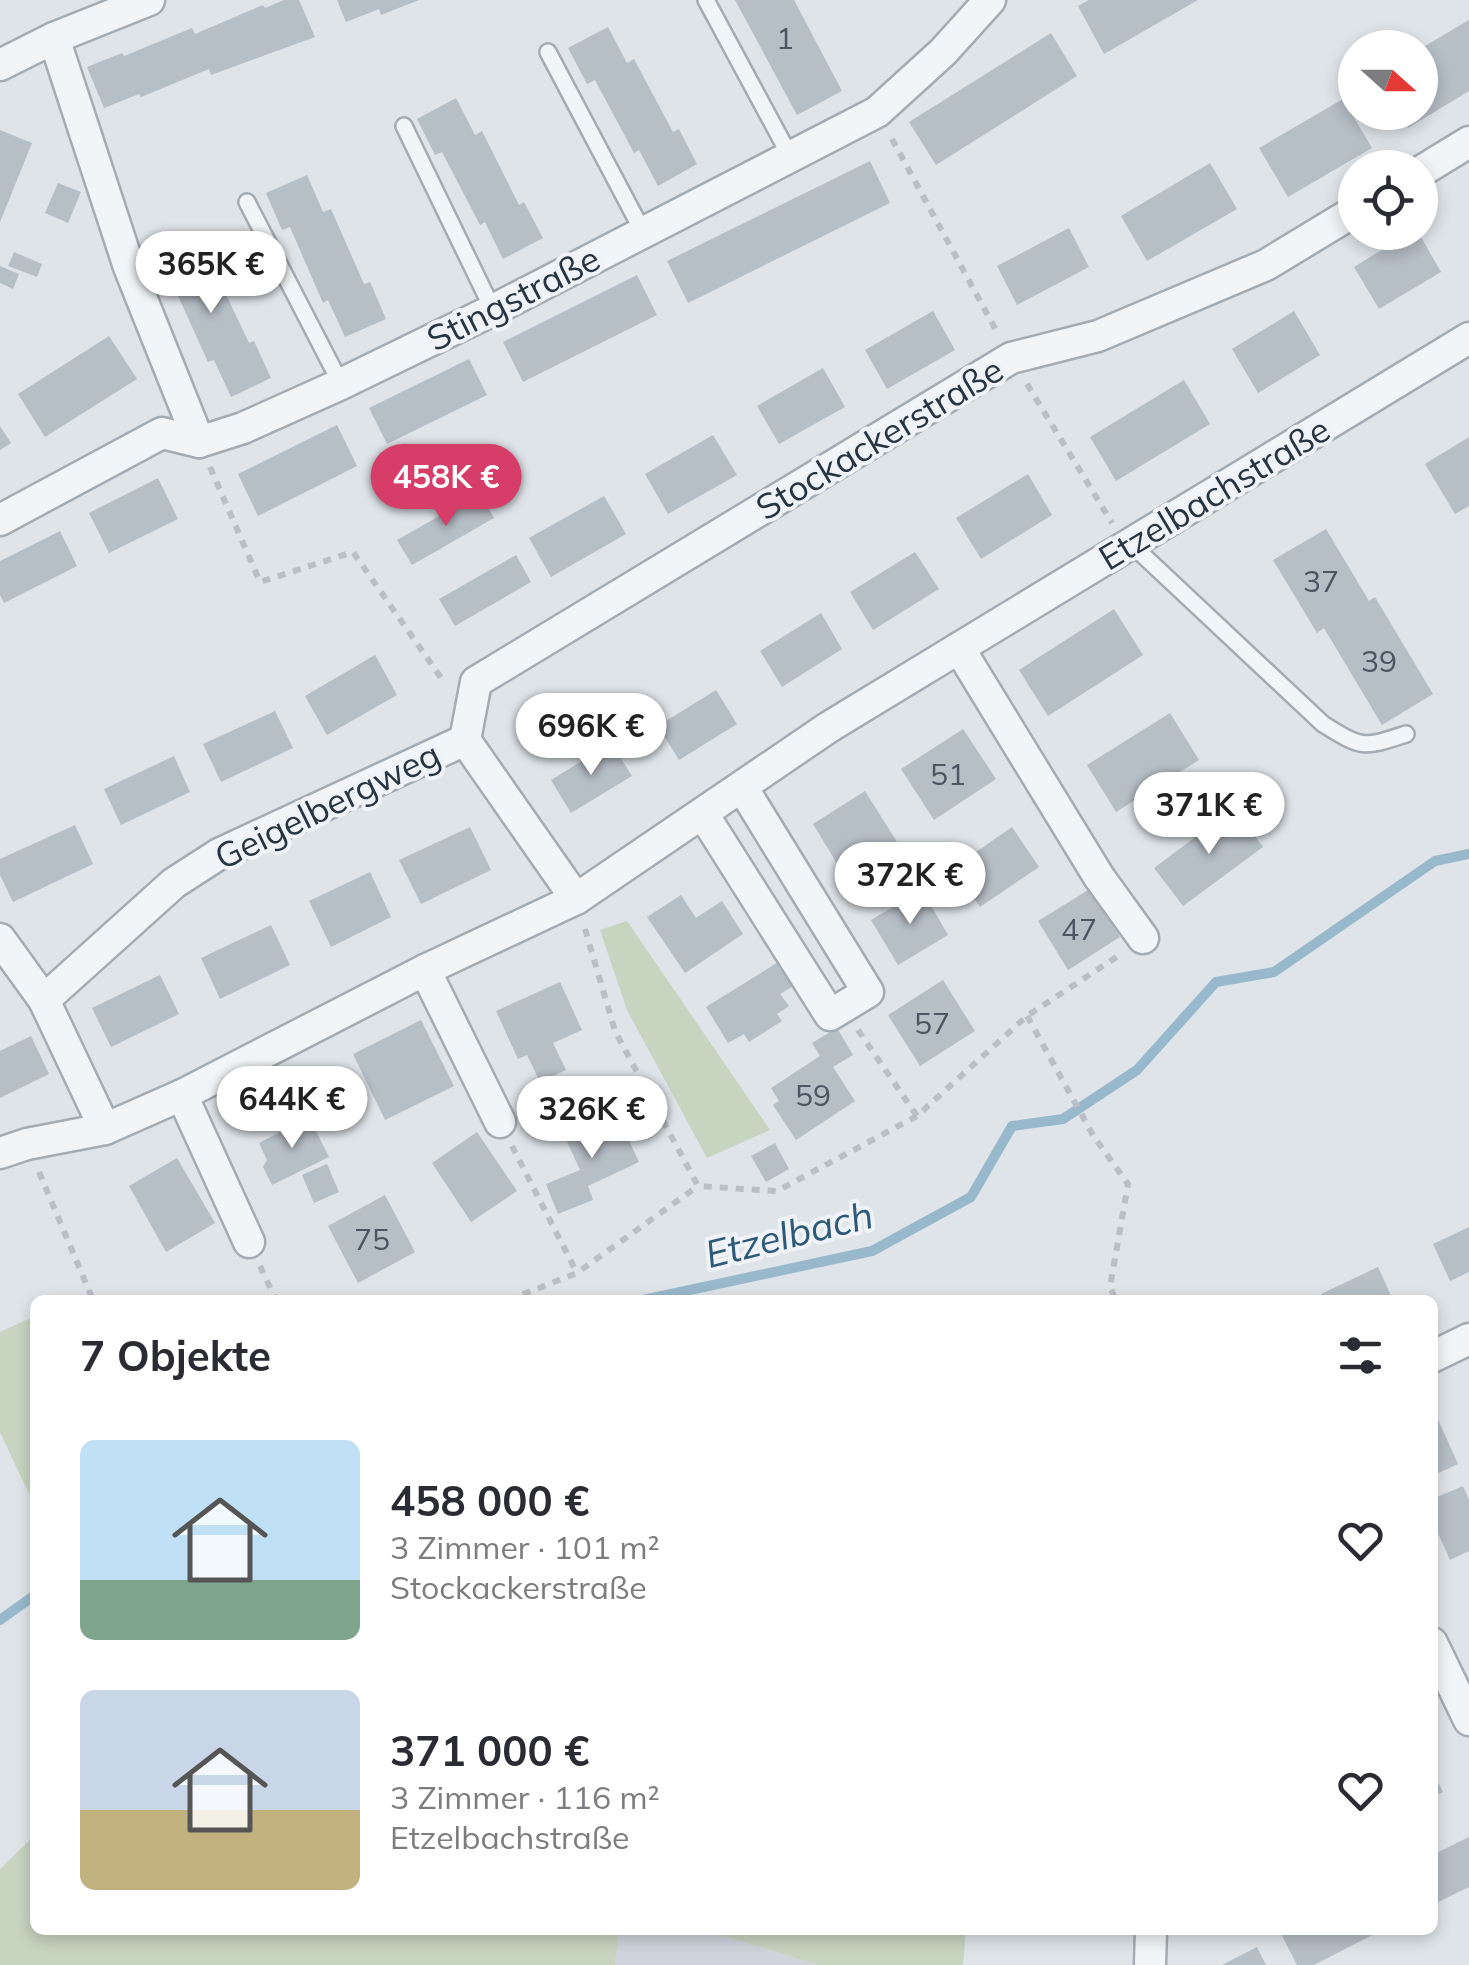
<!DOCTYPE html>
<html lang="de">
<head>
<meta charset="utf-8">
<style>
  body { margin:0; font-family:Mulish,sans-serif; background:#f7f7f7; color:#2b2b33; height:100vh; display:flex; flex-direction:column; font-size:38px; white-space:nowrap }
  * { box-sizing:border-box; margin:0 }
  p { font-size:32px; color:#7c7c81 }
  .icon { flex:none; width:55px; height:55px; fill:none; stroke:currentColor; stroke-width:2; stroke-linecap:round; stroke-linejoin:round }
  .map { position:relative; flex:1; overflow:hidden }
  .sheet { position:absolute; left:30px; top:1295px; width:1408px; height:640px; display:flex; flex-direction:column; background:#fff; border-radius:15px; box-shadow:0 5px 15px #0003 }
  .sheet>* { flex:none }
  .needle { width:65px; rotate:111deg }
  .buttons { position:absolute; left:1338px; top:30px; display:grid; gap:20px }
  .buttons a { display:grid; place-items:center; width:100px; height:100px; border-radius:50%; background:#fff; box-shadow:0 5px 15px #0003; font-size:50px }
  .price { position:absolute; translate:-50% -85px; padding:0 22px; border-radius:35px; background:#fff; color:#222; font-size:32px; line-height:65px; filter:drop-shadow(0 2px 5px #0008) }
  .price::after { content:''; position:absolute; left:50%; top:60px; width:30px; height:22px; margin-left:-15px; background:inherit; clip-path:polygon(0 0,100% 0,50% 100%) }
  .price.active { background:#d63d68; color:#fff }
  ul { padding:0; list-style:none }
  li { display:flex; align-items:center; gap:30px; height:250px; padding:0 50px }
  li span { display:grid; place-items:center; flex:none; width:280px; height:200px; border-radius:15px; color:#555 }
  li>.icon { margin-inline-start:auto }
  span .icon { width:120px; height:120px; fill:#fffc; stroke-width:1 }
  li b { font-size:42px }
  h2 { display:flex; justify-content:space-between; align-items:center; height:120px; padding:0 50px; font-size:42px }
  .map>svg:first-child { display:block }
  .built { fill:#cdd4db }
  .green { fill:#c7d4c0 }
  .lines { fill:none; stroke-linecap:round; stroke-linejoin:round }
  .stream { stroke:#98b8cb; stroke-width:10 }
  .building { fill:#b6bec6 }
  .lane-casing { stroke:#a4acb3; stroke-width:20 }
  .street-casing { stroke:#a4acb3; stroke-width:35 }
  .path { stroke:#b9bfc4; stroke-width:6; stroke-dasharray:8 8; stroke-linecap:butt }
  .lane { stroke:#f2f5f7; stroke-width:15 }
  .street { stroke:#f2f5f7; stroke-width:30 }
  .labels { text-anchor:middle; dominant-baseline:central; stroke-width:8; stroke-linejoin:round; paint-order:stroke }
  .number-label { font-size:30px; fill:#4b5662 }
  .street-label { font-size:35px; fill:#273441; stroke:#eff3f7 }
  .water-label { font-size:38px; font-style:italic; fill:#2f5978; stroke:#eff3f7 }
</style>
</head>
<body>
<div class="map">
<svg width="1469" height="1965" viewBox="0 0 1469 1965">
  <rect width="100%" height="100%" fill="#dfe4e9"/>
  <path class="built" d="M619,1930H703L818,1965H615Z"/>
  <g class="green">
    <path d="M627,921L770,1130L707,1158L627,1010L600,930Z"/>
    <path d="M35,1316V1491L29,1494L0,1432V1332Z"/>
    <path d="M35,1835V1930H619L615,1965H0V1869Z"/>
    <path d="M703,1930H966L963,1965H818Z"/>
  </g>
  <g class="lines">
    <g class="stream">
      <path d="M643,1300L872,1251L971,1197L1012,1126L1063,1119L1137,1070L1216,982L1274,972L1435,861L1469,854"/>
      <path d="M0,1620L35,1595"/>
    </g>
  </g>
  <g class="building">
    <path d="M284,0H299L315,37L211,75L209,69L141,97L139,94L104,108L87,67L122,53L124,56L192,28L195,34L263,5L265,8Z"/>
    <path d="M337,0H419L381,15L379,9L346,22Z"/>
    <path d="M735,0H794L842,91L797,115Z"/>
    <path d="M1089,0H1198L1104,54L1078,6Z"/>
    <path d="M1469,20V91L1408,128L1399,112H1420V49Z"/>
    <path d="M608,27L627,63L634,59L673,132L679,129L697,164L658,186L639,150L634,153L595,80L587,84L568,48Z"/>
    <path d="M1051,33L1077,76L936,165L909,122Z"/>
    <path d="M456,98L475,135L482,131L519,205L524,202L543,238L503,259L485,222L480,225L442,152L435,155L417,119Z"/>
    <path d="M1343,99L1372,148L1288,197L1259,148Z"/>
    <path d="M0,130L32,143L0,222Z"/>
    <path d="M870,161L890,203L688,303L667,261Z"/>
    <path d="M1210,163L1237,209L1147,261L1121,216Z"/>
    <path d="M307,175L323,212L331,209L364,284L370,282L386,319L345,337L328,300L323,303L290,227L282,230L266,193Z"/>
    <path d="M58,183L81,192L68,223L45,213Z"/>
    <path d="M1069,228L1089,267L1017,305L997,266Z"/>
    <path d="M1411,232H1418L1441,272L1379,309L1354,267Z"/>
    <path d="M190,235L207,272L214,269L249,343L254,341L271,378L231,397L214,360L208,362L174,287L166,291L149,254Z"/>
    <path d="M14,252L42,264L37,277L8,266Z"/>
    <path d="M0,266L19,274L13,289L0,283Z"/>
    <path d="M637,275L657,315L523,382L503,342Z"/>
    <path d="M933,311L955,350L887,389L865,350Z"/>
    <path d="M1294,311L1320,355L1258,393L1232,349Z"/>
    <path d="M109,336L137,379L45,437L18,394Z"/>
    <path d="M469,359L487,395L387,444L369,408Z"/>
    <path d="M823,368L845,407L779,444L757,406Z"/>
    <path d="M1184,380L1210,424L1116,481L1090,437Z"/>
    <path d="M337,425L357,466L258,516L238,474Z"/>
    <path d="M0,426L11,443L0,450Z"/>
    <path d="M713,435L737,475L668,514L645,474Z"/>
    <path d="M1469,437V506L1455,514L1425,464Z"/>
    <path d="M1028,474L1052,515L981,559L956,518Z"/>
    <path d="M158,478L178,519L109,553L89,513Z"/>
    <path d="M480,493L494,518L412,565L397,540Z"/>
    <path d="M604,496L626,534L551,577L529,538Z"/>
    <path d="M1326,529L1369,601L1375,597L1433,694L1382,725L1324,628L1317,633L1273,560Z"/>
    <path d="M60,531L77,566L4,603L0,595V561Z"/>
    <path d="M915,552L939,589L873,630L850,592Z"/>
    <path d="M516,555L531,582L455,626L439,599Z"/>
    <path d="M1114,609L1143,655L1048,716L1019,670Z"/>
    <path d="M821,613L842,649L782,687L760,651Z"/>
    <path d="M375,655L397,695L327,735L305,696Z"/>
    <path d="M716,690L737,724L679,760L658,726Z"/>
    <path d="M275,711L293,748L221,782L203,744Z"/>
    <path d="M1170,713L1199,760L1116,812L1087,765Z"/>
    <path d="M963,729L996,779L934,820L901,769Z"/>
    <path d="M611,743L632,776L571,813L551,780Z"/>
    <path d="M174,756L190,792L121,825L104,789Z"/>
    <path d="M865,791L897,842L844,875L813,824Z"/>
    <path d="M1234,808L1263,847L1183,906L1154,868Z"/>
    <path d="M75,825L93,864L13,902L0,875V859Z"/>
    <path d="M470,827L491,870L421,904L399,860Z"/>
    <path d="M1012,827L1039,867L980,907L953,868Z"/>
    <path d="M370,872L391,917L331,947L309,901Z"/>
    <path d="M1090,889L1120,937L1068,970L1038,921Z"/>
    <path d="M922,890L948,935L898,965L871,920Z"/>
    <path d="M681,895L696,918L722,901L743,934L685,973L647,917Z"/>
    <path d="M271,925L290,965L220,999L201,958Z"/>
    <path d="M777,963L792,987L780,994L789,1006L777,1014L782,1021L749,1042L744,1034L728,1043L706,1007Z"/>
    <path d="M160,975L179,1014L111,1047L92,1008Z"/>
    <path d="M943,980L975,1031L920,1066L888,1015Z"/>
    <path d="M560,982L582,1030L553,1043L566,1070L540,1082L527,1055L518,1059L496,1011Z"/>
    <path d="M421,1020L454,1086L385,1120L353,1054Z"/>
    <path d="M837,1028L853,1055L833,1067L855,1101L796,1140L773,1105L779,1101L771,1088L820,1056L812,1043Z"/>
    <path d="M31,1036L49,1074L0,1098V1051Z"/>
    <path d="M604,1112L611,1128L621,1123L639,1162L588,1186L593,1200L558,1214L546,1184L580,1170L564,1135L578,1128L576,1125Z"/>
    <path d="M309,1117L329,1157L272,1185L263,1167L267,1160L259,1143Z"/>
    <path d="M477,1132L517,1191L471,1222L432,1163Z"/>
    <path d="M775,1143L789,1169L766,1182L751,1156Z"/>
    <path d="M177,1158L215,1223L166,1252L129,1186Z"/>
    <path d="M327,1164L339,1192L314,1203L302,1175Z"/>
    <path d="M385,1195L415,1252L358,1283L328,1226Z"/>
    <path d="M1469,1227V1272L1450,1281L1433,1244Z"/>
    <path d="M1378,1267L1393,1300H1324L1321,1294Z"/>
    <path d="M1432,1406L1458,1464L1432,1476Z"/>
    <path d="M1463,1486L1469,1500V1551L1450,1560L1432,1520V1499Z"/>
    <path d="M1432,1770L1443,1792L1432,1797Z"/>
    <path d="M1469,1837V1887L1432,1905V1855Z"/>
    <path d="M1284,1930H1382L1314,1965H1297L1280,1932Z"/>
    <path d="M1257,1947L1266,1965H1222Z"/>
  </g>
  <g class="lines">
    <g class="lane-casing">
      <g id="lane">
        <path d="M706,0L790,156"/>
        <path d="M548,52L643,232"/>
        <path d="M404,126L493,310"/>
        <path d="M247,202L341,384"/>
        <path d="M1130,543L1323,724C1363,749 1363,748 1406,734"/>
      </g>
    </g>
    <g class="street-casing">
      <g id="street">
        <path d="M54,38L129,267L199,442"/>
        <path d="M0,65L54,38L149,0"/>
        <path d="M1420,172L1469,142"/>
        <path d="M0,520L162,433L199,442L243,428L341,384L493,310L877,112L943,52L990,0"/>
        <path d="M959,648L1099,877L1143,938"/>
        <path d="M465,740L476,682L1011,358L1098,336L1266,265L1355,211"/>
        <path d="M703,814L830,1015L868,992L742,787"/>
        <path d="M0,939L44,1000L174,883L219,854L465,740L576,899"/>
        <path d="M425,970L500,1122"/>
        <path d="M44,1000L105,1129"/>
        <path d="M182,1095L249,1242"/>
        <path d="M0,1153L27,1144L105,1129L182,1095L425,970L576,899L829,727L1469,338"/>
        <path d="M1432,1357L1469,1339"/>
        <path d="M1432,1643L1469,1720"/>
        <path d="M1150,1965L1151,1930"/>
      </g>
    </g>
    <g class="path">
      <path d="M892,139L998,334"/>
      <path d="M1027,384L1112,523"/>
      <path d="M210,467L260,582L353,552L444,682"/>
      <path d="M585,929L615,1031L698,1186L777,1191L917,1116L1027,1016L1118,956"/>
      <path d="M1027,1016L1094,1137L1128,1184L1110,1287L1116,1300"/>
      <path d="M858,1030L917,1116"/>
      <path d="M512,1146L577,1273"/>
      <path d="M39,1172L93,1300"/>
      <path d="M260,1266L276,1300"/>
      <path d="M508,1300L577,1273L698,1186"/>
    </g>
    <use href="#lane" class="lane"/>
    <use href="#street" class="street"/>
  </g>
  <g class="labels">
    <g class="number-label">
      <text x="785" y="38">1</text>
      <text x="1321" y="581">37</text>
      <text x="1379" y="661">39</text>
      <text x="948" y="774">51</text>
      <text x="1079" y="929">47</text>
      <text x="932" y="1023">57</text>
      <text x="813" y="1095">59</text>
      <text x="372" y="1239">75</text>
    </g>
    <g class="street-label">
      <text transform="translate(513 298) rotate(-27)">Stingstraße</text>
      <text transform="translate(879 438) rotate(-31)">Stockackerstraße</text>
      <text transform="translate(1214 493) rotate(-31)">Etzelbachstraße</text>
      <text transform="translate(327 805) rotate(-26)">Geigelbergweg</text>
    </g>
    <g class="water-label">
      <text transform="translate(789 1234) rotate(-14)">Etzelbach</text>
    </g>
  </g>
</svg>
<div class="buttons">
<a><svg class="needle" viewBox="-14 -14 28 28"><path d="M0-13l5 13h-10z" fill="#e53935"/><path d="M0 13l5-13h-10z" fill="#7c7c81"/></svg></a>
<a><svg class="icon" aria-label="locate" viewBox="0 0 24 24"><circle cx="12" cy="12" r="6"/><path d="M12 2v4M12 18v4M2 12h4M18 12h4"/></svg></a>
</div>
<b class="price" style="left:211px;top:316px">365K €</b>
<b class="price active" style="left:446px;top:529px">458K €</b>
<b class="price" style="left:591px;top:778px">696K €</b>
<b class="price" style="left:1209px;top:857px">371K €</b>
<b class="price" style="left:910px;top:927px">372K €</b>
<b class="price" style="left:292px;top:1151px">644K €</b>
<b class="price" style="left:592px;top:1161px">326K €</b>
<section class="sheet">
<h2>7 Objekte<svg class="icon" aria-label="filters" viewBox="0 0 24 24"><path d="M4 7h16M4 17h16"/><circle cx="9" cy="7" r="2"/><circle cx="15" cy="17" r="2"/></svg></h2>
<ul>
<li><span style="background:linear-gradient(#bfe0f5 70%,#7fa58c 0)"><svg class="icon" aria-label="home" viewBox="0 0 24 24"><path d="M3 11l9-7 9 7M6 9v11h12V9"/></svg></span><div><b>458 000 €</b><p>3 Zimmer · 101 m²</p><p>Stockackerstraße</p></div><svg class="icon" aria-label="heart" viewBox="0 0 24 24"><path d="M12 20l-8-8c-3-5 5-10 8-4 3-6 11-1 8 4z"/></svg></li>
<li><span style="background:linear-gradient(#c9d6e8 60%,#c2b280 0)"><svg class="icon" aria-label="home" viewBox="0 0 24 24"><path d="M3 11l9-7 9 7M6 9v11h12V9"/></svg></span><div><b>371 000 €</b><p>3 Zimmer · 116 m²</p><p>Etzelbachstraße</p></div><svg class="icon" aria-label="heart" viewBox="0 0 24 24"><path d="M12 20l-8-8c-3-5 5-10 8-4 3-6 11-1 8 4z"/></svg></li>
</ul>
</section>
</div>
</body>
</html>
